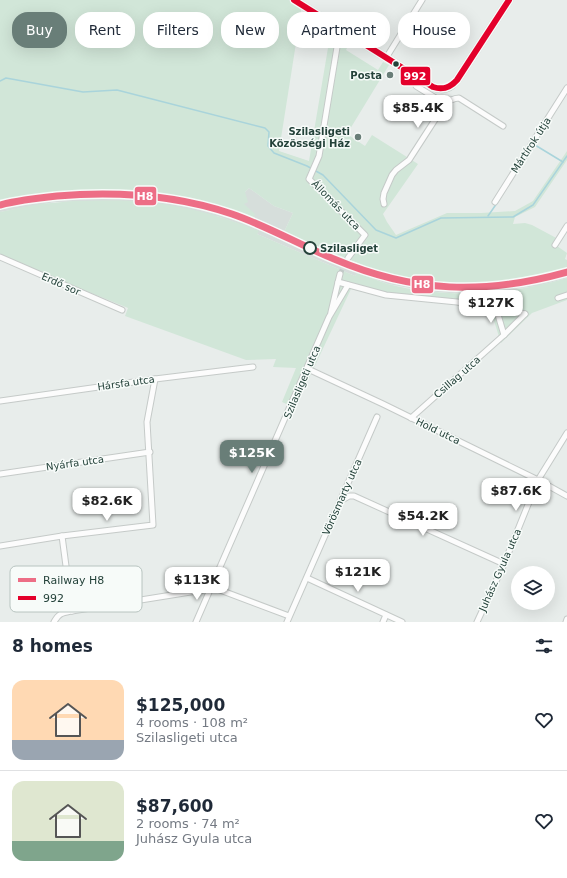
<!DOCTYPE html>
<html lang="en">
<head>
<meta charset="utf-8">
<style>
  body { margin:0; font-family:"DejaVu Sans",sans-serif; background:#f6f6f7; color:#1f2937; height:100vh; display:flex; flex-direction:column; font-size:15px; white-space:nowrap }
  * { box-sizing:border-box; margin:0 }
  p { font-size:13px; color:#747a83 }
  .icon { flex:none; width:22px; height:22px; fill:none; stroke:currentColor; stroke-width:2; stroke-linecap:round; stroke-linejoin:round }
  .map { position:relative; height:622px; overflow:hidden }
  .sheet { display:flex; flex-direction:column; background:#fff; flex:1 }
  .sheet>* { flex:none }
  .banner { position:absolute; left:12px; top:12px; width:543px; height:36px; display:flex; gap:8px }
  .fabs { position:absolute; left:511px; top:566px; display:grid; gap:8px }
  .fabs a { display:grid; place-items:center; width:44px; height:44px; border-radius:50%; background:#fff; box-shadow:0 4px 16px #0002; font-size:20px }
  .price { position:absolute; translate:-50% -34px; padding:0 9px; border-radius:8px; background:#fff; color:#222; font-size:13px; line-height:26px; filter:drop-shadow(0 1px 2px #0008) }
  .price::after { content:''; position:absolute; left:50%; top:24px; width:12px; height:9px; margin-left:-6px; background:inherit; clip-path:polygon(0 0,100% 0,50% 100%) }
  .price.selected { background:#697e78; color:#fff }
  ul { padding:0; list-style:none }
  li { display:flex; align-items:center; gap:12px; height:100px; padding:0 12px }
  li+li { border-top:1px solid #e0e1e3 }
  li span { display:grid; place-items:center; flex:none; width:112px; height:80px; border-radius:12px; color:#555 }
  li>.icon { margin-inline-start:auto }
  span .icon { width:48px; height:48px; fill:#fffc; stroke-width:1 }
  li b { font-size:17px }
  h2 { display:flex; justify-content:space-between; align-items:center; height:48px; padding:0 12px; font-size:17px }
  .pill { padding:0 14px; border-radius:16px; background:#fff; box-shadow:0 4px 16px #0002; font-size:14px; line-height:36px }
  .pill.selected { background:#697e78; color:#fff }
  .map>svg:first-child { display:block }
  .built { fill:#d6dedb }
  .green { fill:#d1e6d8 }
  .lines { fill:none; stroke-linecap:round; stroke-linejoin:round }
  .stream { stroke:#a9d4db; stroke-width:1.5 }
  .street-tunnel { stroke:#c1cbc8; stroke-width:5; stroke-dasharray:5 2.5; stroke-linecap:butt }
  .street-casing { stroke:#c5cac8; stroke-width:7 }
  .secondary-casing { stroke:#c3cbc8; stroke-width:9 }
  .street { stroke:#fcfcfc; stroke-width:5 }
  .secondary { stroke:#fcfcfc; stroke-width:7 }
  .bus-1-casing { stroke:#f7fbf9; stroke-width:9 }
  .bus-1 { stroke:#e4002b; stroke-width:6 }
  .rail-1-casing { stroke:#f7fbf9; stroke-width:10 }
  .rail-1 { stroke:#ed6e86; stroke-width:7 }
  .bus-dot { fill:#24423a; stroke:#f7fbf9; stroke-width:1.5 }
  .poi-dot { fill:#697e78; stroke:#f7fbf9; stroke-width:1.5 }
  .stop-dot { fill:#f7fbf9; stroke:#24423a; stroke-width:2 }
  .labels { text-anchor:middle; dominant-baseline:central; stroke-width:3; stroke-linejoin:round; paint-order:stroke }
  .poi-label { font-size:10px; font-weight:bold; fill:#24423a; stroke:#f7fbf9; text-anchor:end }
  .street-label { font-size:10px; fill:#24423a; stroke:#f7fbf9 }
  .stop-label { font-size:10px; font-weight:bold; fill:#24423a; stroke:#f7fbf9; text-anchor:start }
  .key { fill:#f7fbf9; stroke:#b8c4c0; stroke-width:1 }
  .key-label { font-size:11px; fill:#24423a }
  .line-badge { stroke:#f7fbf9; stroke-width:1.5 }
  .badge-label { font-size:11px; text-anchor:middle; font-weight:bold; fill:#fff }
</style>
</head>
<body>
<div class="map">
<svg width="567" height="622" viewBox="0 0 567 622">
  <rect width="100%" height="100%" fill="#e8edeb"/>
  <path class="built" d="M249,188L274,206L293,213L284,232L360,265V267L370,270L414,281L459,285H474L528,280L543,278L567,269V278L538,286L485,292L449,293L426,291L388,284L357,273L355,276L257,234L258,231L220,217L148,203L129,201L55,202L0,212V202L14,199L64,193L124,191L152,193L171,196L235,212L244,204L245,192Z"/>
  <g class="green">
    <path d="M0,0H294L302,5L279,151L309,161L333,18L356,31L346,50L378,70L383,62L389,65L347,134L365,146L372,135L418,164L383,214L387,222L396,235L447,213H481L515,211L533,201L567,151V160L535,207L515,217L513,224L525,223L532,225L560,240L557,246L567,253L565,259L567,260V269C499,292 428,289 360,267V264L284,232L293,213L274,206L249,188L245,192L248,202L244,204L255,214L253,219C174,186 83,183 0,202Z"/>
    <path d="M74,201C93,201 111,200 130,201C174,203 218,214 259,231L257,234L355,276L357,273C367,276 378,281 388,284C446,299 510,295 567,278V300L532,313L501,343L491,311L455,304L379,296L351,289L295,408L282,402L296,368L273,367L276,359L246,360L125,316L128,308L0,256V212L40,204Z"/>
  </g>
  <g class="lines">
    <g class="stream">
      <path d="M0,81L6,78L83,92L117,90L265,128L269,132L268,146L274,153L307,166L323,175L376,230L396,238L441,218L513,217L533,205L567,156"/>
      <path d="M535,142V145L563,162"/>
      <path d="M522,164L532,149"/>
      <path d="M488,216L497,203"/>
    </g>
    <path class="street-tunnel" d="M340,274L348,258"/>
    <g class="street-casing">
      <g id="street">
        <path d="M340,29L319,156L309,179L365,235L348,258"/>
        <path d="M386,58L422,0"/>
        <path d="M417,78L416,86L442,102C448,103 452,98 459,98L503,126"/>
        <path d="M495,202L567,88"/>
        <path d="M384,204L383,199L384,193L392,175L396,170L409,160L438,115L440,109L438,100"/>
        <path d="M555,245L567,226"/>
        <path d="M0,257L122,310"/>
        <path d="M340,274L338,282L386,295L457,302L525,314"/>
        <path d="M558,298L567,295"/>
        <path d="M496,308L504,335"/>
        <path d="M331,312L338,282"/>
        <path d="M308,369L383,404L538,480L567,496"/>
        <path d="M0,401L155,379L253,367"/>
        <path d="M411,418L504,335L525,314"/>
        <path d="M0,474L150,452"/>
        <path d="M342,500L349,496H354L504,564"/>
        <path d="M62,536L72,611"/>
        <path d="M0,546L62,536L153,525L147,422L155,379"/>
        <path d="M307,578L402,622"/>
        <path d="M54,622C59,613 62,613 72,611L203,590L212,587L289,616"/>
        <path d="M196,622L329,317L348,285"/>
        <path d="M287,622L377,417"/>
        <path d="M383,622L386,615"/>
        <path d="M477,622L504,564L538,480L567,433"/>
        <path d="M566,622L567,619"/>
      </g>
    </g>
    <g class="secondary-casing">
      <path id="secondary" d="M294,0L433,87C444,91 450,88 457,80L509,0"/>
    </g>
    <use href="#street" class="street"/>
    <use href="#secondary" class="secondary"/>
    <g class="bus-1-casing">
      <path id="bus-1" d="M294,0L433,87C443,90 450,88 457,80L509,0"/>
    </g>
    <use href="#bus-1" class="bus-1"/>
    <g class="rail-1-casing">
      <path id="rail-1" d="M0,205C19,200 37,198 57,196C116,191 176,195 232,214C267,226 300,245 334,259C414,293 484,295 567,272"/>
    </g>
    <use href="#rail-1" class="rail-1"/>
  </g>
  <circle class="bus-dot" cx="396" cy="64" r="3.5"/>
  <g class="poi-dot">
    <circle cx="390" cy="75" r="4"/>
    <circle cx="358" cy="137" r="4"/>
  </g>
  <circle class="stop-dot" cx="310" cy="248" r="6"/>
  <g class="labels">
    <g class="poi-label">
      <text x="382" y="75">Posta</text>
      <text x="350" y="131">Szilasligeti<tspan x="350" dy="12">Közösségi Ház</tspan></text>
    </g>
    <g class="street-label">
      <text transform="translate(531 145) rotate(-57)">Mártírok útja</text>
      <text transform="translate(336 205) rotate(46)">Állomás utca</text>
      <text transform="translate(61 284) rotate(24)">Erdő sor</text>
      <text transform="translate(457 377) rotate(-41)">Csillag utca</text>
      <text transform="translate(302 382) rotate(-67)">Szilasligeti utca</text>
      <text transform="translate(126 383) rotate(-8)">Hársfa utca</text>
      <text transform="translate(438 431) rotate(26)">Hold utca</text>
      <text transform="translate(75 463) rotate(-8)">Nyárfa utca</text>
      <text transform="translate(342 497) rotate(-66)">Vörösmarty utca</text>
      <text transform="translate(500 570) rotate(-66)">Juhász Gyula utca</text>
    </g>
    <g class="stop-label">
      <text x="320" y="248">Szilasliget</text>
    </g>
  </g>
  <rect x="10" y="566" width="132" height="46" rx="6" class="key"/>
  <rect x="18" y="578" width="18" height="4" fill="#ed6e86"/>
  <rect x="18" y="596" width="18" height="4" fill="#e4002b"/>
  <g class="key-label">
    <text x="43" y="584">Railway H8</text>
    <text x="43" y="602">992</text>
  </g>
  <g class="line-badge">
    <rect x="400" y="66" width="31" height="20" rx="4" fill="#e4002b"/>
    <rect x="134" y="186" width="23" height="20" rx="4" fill="#ed6e86"/>
    <rect x="411" y="275" width="23" height="19" rx="4" fill="#ed6e86"/>
  </g>
  <g class="badge-label">
    <text x="415" y="80">992</text>
    <text x="145" y="200">H8</text>
    <text x="422" y="288">H8</text>
  </g>
</svg>
<div class="fabs">
<a><svg class="icon" aria-label="layers" viewBox="0 0 24 24"><path d="M12 4l9 5-9 5-9-5zM3 14l9 5 9-5"/></svg></a>
</div>
<b class="price" style="left:418px;top:129px">$85.4K</b>
<b class="price" style="left:491px;top:324px">$127K</b>
<b class="price selected" style="left:252px;top:474px">$125K</b>
<b class="price" style="left:516px;top:512px">$87.6K</b>
<b class="price" style="left:107px;top:522px">$82.6K</b>
<b class="price" style="left:423px;top:537px">$54.2K</b>
<b class="price" style="left:358px;top:593px">$121K</b>
<b class="price" style="left:197px;top:601px">$113K</b>
<div class="banner">
<a class="pill selected">Buy</a>
<a class="pill">Rent</a>
<a class="pill">Filters</a>
<a class="pill">New</a>
<a class="pill">Apartment</a>
<a class="pill">House</a>
</div>
</div>
<section class="sheet">
<h2>8 homes<svg class="icon" aria-label="filters" viewBox="0 0 24 24"><path d="M4 7h16M4 17h16"/><circle cx="9" cy="7" r="2"/><circle cx="15" cy="17" r="2"/></svg></h2>
<ul>
<li><span style="background:linear-gradient(#ffd9b3 75%,#9aa5b1 0)"><svg class="icon" aria-label="home" viewBox="0 0 24 24"><path d="M3 11l9-7 9 7M6 9v11h12V9"/></svg></span><div><b>$125,000</b><p>4 rooms · 108 m²</p><p>Szilasligeti utca</p></div><svg class="icon" aria-label="heart" viewBox="0 0 24 24"><path d="M12 20l-8-8c-3-5 5-10 8-4 3-6 11-1 8 4z"/></svg></li>
<li><span style="background:linear-gradient(#dfe7d0 75%,#7fa58c 0)"><svg class="icon" aria-label="home" viewBox="0 0 24 24"><path d="M3 11l9-7 9 7M6 9v11h12V9"/></svg></span><div><b>$87,600</b><p>2 rooms · 74 m²</p><p>Juhász Gyula utca</p></div><svg class="icon" aria-label="heart" viewBox="0 0 24 24"><path d="M12 20l-8-8c-3-5 5-10 8-4 3-6 11-1 8 4z"/></svg></li>
</ul>
</section>
</body>
</html>
